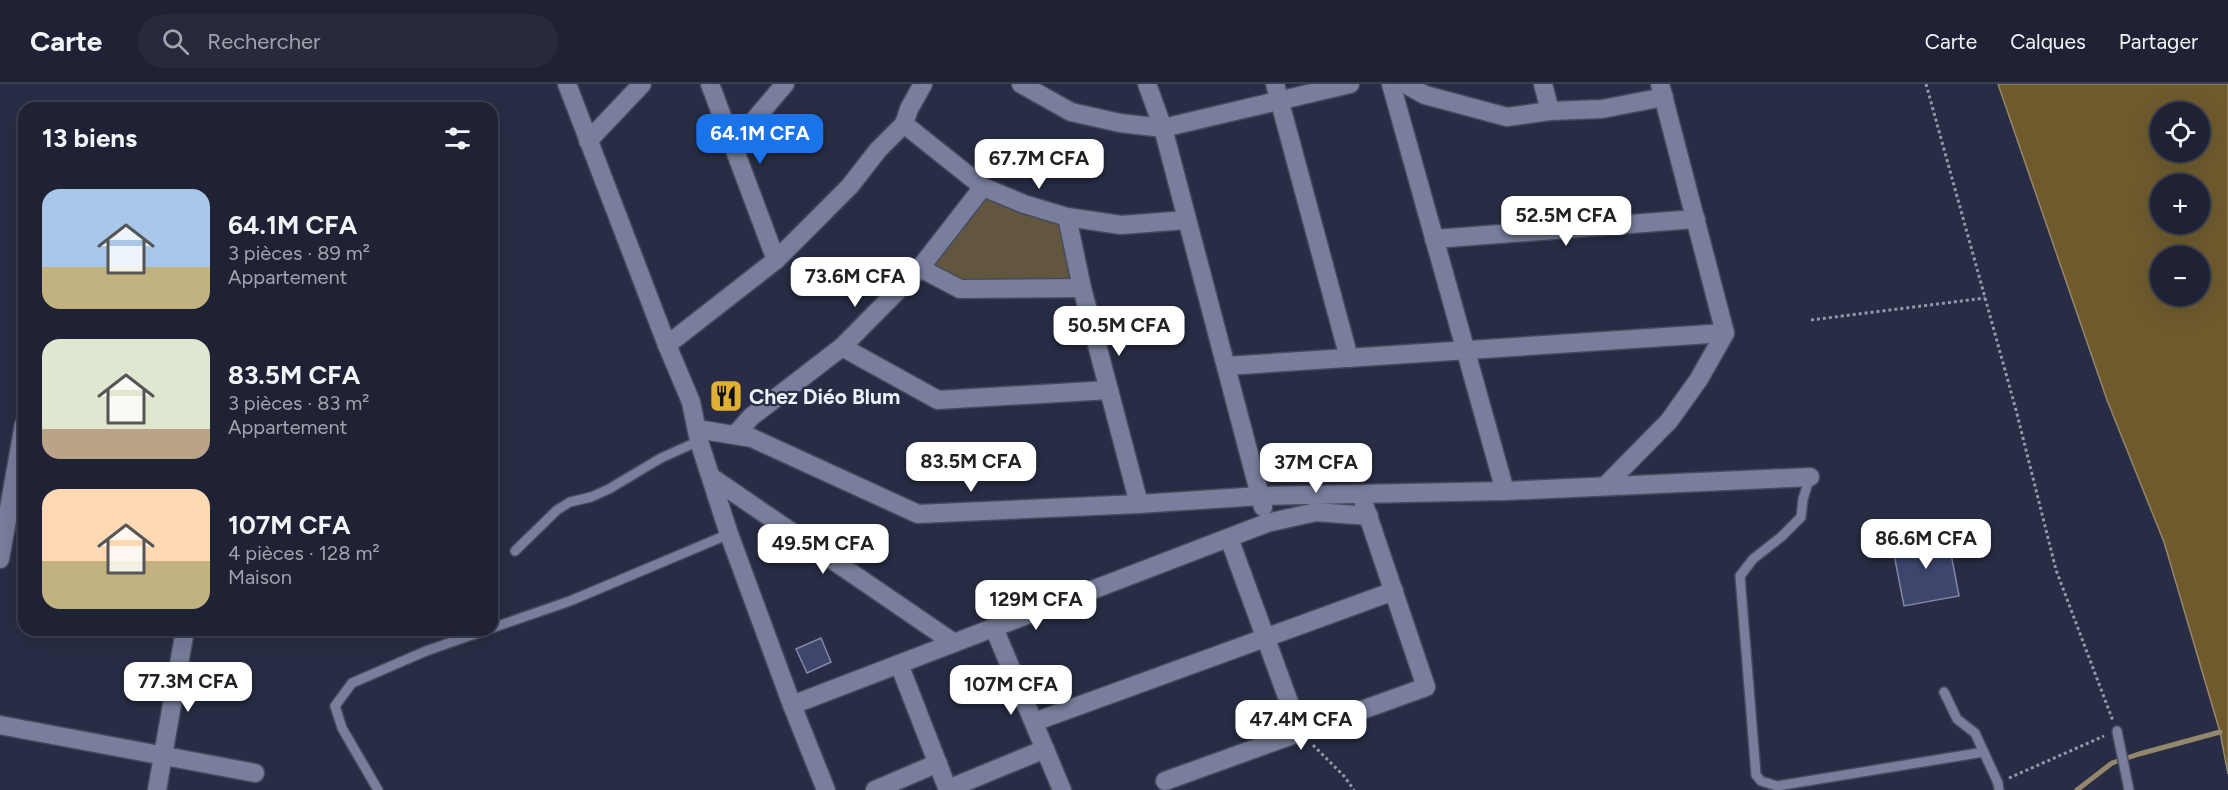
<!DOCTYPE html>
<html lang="fr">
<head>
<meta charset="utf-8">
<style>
  body { margin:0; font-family:Figtree,sans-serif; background:#262a3c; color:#f1f3f6; height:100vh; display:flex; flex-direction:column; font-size:22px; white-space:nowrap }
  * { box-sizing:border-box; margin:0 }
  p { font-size:20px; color:#a1a4ac }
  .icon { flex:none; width:33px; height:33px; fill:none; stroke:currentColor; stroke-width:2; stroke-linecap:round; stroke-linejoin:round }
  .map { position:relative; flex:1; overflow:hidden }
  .details { position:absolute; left:18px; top:18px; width:480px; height:534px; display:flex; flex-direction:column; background:#1e2234; border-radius:18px; box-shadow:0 6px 24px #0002,0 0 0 2px #3c3f4f }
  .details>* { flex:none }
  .tools { position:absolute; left:2150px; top:18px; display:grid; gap:12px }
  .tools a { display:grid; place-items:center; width:60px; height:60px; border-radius:50%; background:#1e2234; box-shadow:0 6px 24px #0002,0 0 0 2px #3c3f4f; font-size:30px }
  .price { position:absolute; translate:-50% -51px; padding:0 14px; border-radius:12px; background:#fff; color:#222; font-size:20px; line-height:39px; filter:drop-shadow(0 2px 3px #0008) }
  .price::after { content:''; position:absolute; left:50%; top:36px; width:18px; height:14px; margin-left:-9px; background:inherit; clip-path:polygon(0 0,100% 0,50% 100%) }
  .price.active { background:#1a73e8; color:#fff }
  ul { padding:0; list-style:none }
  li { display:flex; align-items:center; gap:18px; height:150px; padding:0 24px }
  li span { display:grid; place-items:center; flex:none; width:168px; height:120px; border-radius:18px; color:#555 }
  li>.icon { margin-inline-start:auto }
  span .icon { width:72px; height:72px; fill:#fffc; stroke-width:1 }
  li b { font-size:26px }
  h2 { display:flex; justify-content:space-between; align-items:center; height:72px; padding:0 24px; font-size:26px }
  header { display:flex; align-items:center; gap:36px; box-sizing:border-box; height:84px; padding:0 30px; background:#1e2234; border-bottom:2px solid #3c3f4f }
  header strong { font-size:28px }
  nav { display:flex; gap:33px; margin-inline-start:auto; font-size:21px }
  .search { width:420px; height:54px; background:#262a3c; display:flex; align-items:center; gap:15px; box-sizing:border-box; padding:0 21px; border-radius:33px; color:#a1a4ac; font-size:22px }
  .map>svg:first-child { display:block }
  .green { fill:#62573e }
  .water { fill:#6e5a2d; stroke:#94876b; stroke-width:1.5; fill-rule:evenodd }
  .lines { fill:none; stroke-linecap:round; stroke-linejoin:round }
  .stream { stroke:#94876b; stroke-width:5 }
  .building { fill:#3e466e; stroke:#8188a4; stroke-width:1.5 }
  .lane-casing { stroke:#464a5d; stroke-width:12 }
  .street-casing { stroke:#464a5d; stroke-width:21 }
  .secondary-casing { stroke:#464a5d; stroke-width:21 }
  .path { stroke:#9398a9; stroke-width:3; stroke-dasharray:3 3; stroke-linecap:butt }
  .lane { stroke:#787e9b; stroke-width:9 }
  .street { stroke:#787e9b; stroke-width:18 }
  .secondary { stroke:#787e9b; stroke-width:18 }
  .labels { text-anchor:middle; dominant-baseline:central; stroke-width:4.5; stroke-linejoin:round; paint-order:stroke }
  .poi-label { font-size:21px; font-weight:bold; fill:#edf1fd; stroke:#282d45; text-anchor:start }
</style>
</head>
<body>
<header>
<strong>Carte</strong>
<div class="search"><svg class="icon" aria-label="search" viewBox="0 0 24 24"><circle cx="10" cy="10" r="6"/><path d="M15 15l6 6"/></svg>Rechercher</div>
<nav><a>Carte</a><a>Calques</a><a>Partager</a></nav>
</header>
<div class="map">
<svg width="2228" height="706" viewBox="0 0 2228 706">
  <rect width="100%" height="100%" fill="#282d45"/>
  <path class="green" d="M984,105L1069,137L1079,196L961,201L924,184Z"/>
  <path class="water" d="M1998,0H2228V690L2220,648L2164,458L2107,316ZM2160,28H2199V68H2160ZM2160,100H2199V140H2160ZM2160,172H2199V212H2160Z"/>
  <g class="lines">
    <path class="stream" d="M2077,706L2112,679L2139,670L2220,648"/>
  </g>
  <g class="building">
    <path d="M1947,449L1959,512L1904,522L1892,460Z"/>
    <path d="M821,554L831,578L807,589L796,565Z"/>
  </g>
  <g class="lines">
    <g class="lane-casing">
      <g id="lane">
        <path d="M1810,393L1803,415L1801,433L1781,453L1753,475L1740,492L1756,691L1761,697L1777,702L1984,668"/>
        <path d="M515,467L557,426L570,418L591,413L609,405L661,374L699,357"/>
        <path d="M492,544L570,517L729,450"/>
        <path d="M1944,608L1957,635L1975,649L1998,699L1999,706"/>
        <path d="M2117,647L2129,706"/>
        <path d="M378,706L342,644L335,622L352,599L426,567L486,546"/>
      </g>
    </g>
    <g class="street-casing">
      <g id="street">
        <path d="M710,0L776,176"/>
        <path d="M1021,0L1071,28L1120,39L1163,44L1350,0"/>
        <path d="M1147,0L1163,44L1263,423"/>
        <path d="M1275,0L1349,274"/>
        <path d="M1391,0L1505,407"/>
        <path d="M1405,0L1425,11L1507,33L1550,27L1602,25L1664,13"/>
        <path d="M1543,0L1550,27"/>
        <path d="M904,40L983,103L1024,120L1067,133L1121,141L1187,136"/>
        <path d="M588,57L642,0"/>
        <path d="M733,61L785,0"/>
        <path d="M1067,133L1082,204L1139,420"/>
        <path d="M1434,155L1696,135"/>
        <path d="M920,184L960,205L1082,204"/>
        <path d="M667,261L776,176L850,102L878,66L904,40L909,25L923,0"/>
        <path d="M842,263L938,316L1109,306"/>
        <path d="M1226,282L1725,249"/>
        <path d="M697,345L752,354L918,430L1139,420L1260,412L1505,407L1810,393"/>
        <path d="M735,351L751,333L842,263L920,184L983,103"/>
        <path d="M711,393L954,559"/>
        <path d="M1605,402L1669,337L1699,295L1725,249L1660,0"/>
        <path d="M1229,454L1300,648"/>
        <path d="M0,475L24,340"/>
        <path d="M994,544L1062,706"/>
        <path d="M899,580L948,706"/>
        <path d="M792,621L1267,439L1316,428L1369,432"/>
        <path d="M1034,638L1394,507"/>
        <path d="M0,641L255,689"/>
        <path d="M1165,697L1426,603L1364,420"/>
        <path d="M948,705L1045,665"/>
        <path d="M157,706L185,546"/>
        <path d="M875,706L938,679"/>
      </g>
    </g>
    <g class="secondary-casing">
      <path id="secondary" d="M567,0L667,261L691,318L699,357L729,450L792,621L826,706"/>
    </g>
    <g class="path">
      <path d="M1926,0L2016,326L2056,486L2113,637"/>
      <path d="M1811,236L1985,214"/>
      <path d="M1313,661L1344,692L1354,706"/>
      <path d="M2009,694L2104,652"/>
    </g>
    <use href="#lane" class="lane"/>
    <use href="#street" class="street"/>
    <use href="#secondary" class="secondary"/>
  </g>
  <defs>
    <g id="restaurant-square" transform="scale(1.725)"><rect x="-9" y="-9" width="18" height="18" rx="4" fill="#e0b034" stroke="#282d45"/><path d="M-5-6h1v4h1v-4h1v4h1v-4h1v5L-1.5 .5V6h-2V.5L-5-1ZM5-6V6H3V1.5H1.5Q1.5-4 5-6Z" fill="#111"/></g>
  </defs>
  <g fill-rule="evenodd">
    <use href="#restaurant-square" x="726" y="312"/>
  </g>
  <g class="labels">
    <g class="poi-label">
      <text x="749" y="312">Chez Diéo Blum</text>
    </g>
  </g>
</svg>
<div class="tools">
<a><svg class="icon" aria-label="locate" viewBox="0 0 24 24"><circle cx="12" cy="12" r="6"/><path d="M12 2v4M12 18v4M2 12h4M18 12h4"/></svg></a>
<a>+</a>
<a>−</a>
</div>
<b class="price active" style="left:760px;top:81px">64.1M CFA</b>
<b class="price" style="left:1039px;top:106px">67.7M CFA</b>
<b class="price" style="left:1566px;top:163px">52.5M CFA</b>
<b class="price" style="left:855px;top:224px">73.6M CFA</b>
<b class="price" style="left:1119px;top:273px">50.5M CFA</b>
<b class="price" style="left:971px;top:409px">83.5M CFA</b>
<b class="price" style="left:1316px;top:410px">37M CFA</b>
<b class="price" style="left:1926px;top:486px">86.6M CFA</b>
<b class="price" style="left:823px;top:491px">49.5M CFA</b>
<b class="price" style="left:1036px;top:547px">129M CFA</b>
<b class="price" style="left:188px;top:629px">77.3M CFA</b>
<b class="price" style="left:1011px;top:632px">107M CFA</b>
<b class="price" style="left:1301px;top:667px">47.4M CFA</b>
<section class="details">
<h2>13 biens<svg class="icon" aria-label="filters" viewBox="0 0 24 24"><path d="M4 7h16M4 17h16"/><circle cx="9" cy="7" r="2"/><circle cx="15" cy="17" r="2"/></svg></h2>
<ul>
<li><span style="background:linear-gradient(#a9c7e8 65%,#c2b280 0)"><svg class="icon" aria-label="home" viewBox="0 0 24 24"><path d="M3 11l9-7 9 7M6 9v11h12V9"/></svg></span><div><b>64.1M CFA</b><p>3 pièces · 89 m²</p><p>Appartement</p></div></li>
<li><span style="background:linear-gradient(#dfe7d0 75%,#b9a48a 0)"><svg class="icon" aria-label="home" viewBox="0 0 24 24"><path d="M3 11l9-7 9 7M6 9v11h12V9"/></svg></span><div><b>83.5M CFA</b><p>3 pièces · 83 m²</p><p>Appartement</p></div></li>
<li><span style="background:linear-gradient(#ffd9b3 60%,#c2b280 0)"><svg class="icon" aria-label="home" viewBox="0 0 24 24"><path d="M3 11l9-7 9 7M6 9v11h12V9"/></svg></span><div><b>107M CFA</b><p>4 pièces · 128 m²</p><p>Maison</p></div></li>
</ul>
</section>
</div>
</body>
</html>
